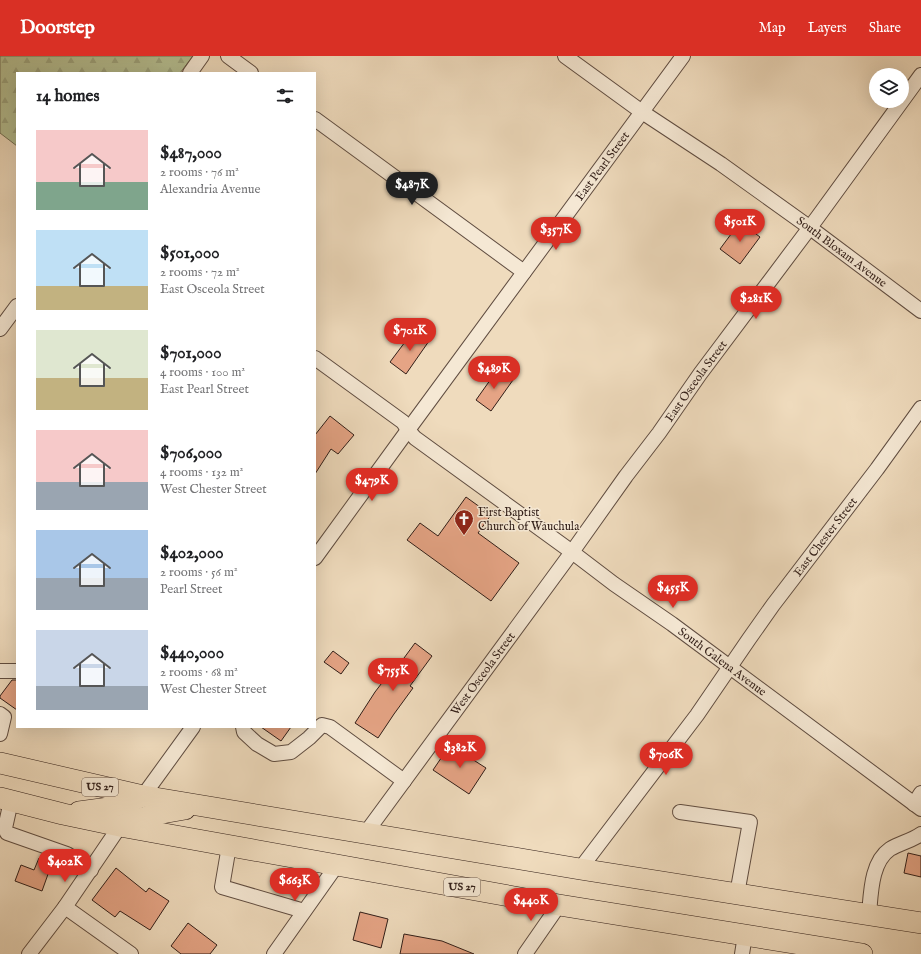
<!DOCTYPE html>
<html lang="en">
<head>
<meta charset="utf-8">
<style>
  body { margin:0; font-family:"IM FELL English",serif; background:#f2f2f2; color:#202124; height:100vh; display:flex; flex-direction:column; font-size:15px; white-space:nowrap }
  * { box-sizing:border-box; margin:0 }
  p { font-size:13px; color:#757577 }
  .icon { flex:none; width:22px; height:22px; fill:none; stroke:currentColor; stroke-width:2; stroke-linecap:round; stroke-linejoin:round }
  .map { position:relative; flex:1; overflow:hidden }
  .panel { position:absolute; left:16px; top:16px; width:300px; height:656px; display:flex; flex-direction:column; background:#fff; border-radius:0px; box-shadow:0 4px 16px #0002 }
  .panel>* { flex:none }
  .buttons { position:absolute; left:869px; top:12px; display:grid; gap:8px }
  .buttons a { display:grid; place-items:center; width:40px; height:40px; border-radius:50%; background:#fff; box-shadow:0 4px 16px #0002; font-size:20px }
  .price { position:absolute; translate:-50% -34px; padding:0 9px; border-radius:14px; background:#d93025; color:#fff; font-size:13px; line-height:26px; filter:drop-shadow(0 1px 2px #0008) }
  .price::after { content:''; position:absolute; left:50%; top:24px; width:12px; height:9px; margin-left:-6px; background:inherit; clip-path:polygon(0 0,100% 0,50% 100%) }
  .price.on { background:#222; color:#fff }
  ul { padding:0; list-style:none }
  li { display:flex; align-items:center; gap:12px; height:100px; padding:0 20px }
  li span { display:grid; place-items:center; flex:none; width:112px; height:80px; border-radius:0px; color:#555 }
  li>.icon { margin-inline-start:auto }
  span .icon { width:48px; height:48px; fill:#fffc; stroke-width:1 }
  li b { font-size:17px }
  h2 { display:flex; justify-content:space-between; align-items:center; height:48px; padding:0 20px; font-size:17px }
  header { display:flex; align-items:center; gap:24px; box-sizing:border-box; height:56px; padding:0 20px; background:#d93025; color:#fff }
  header strong { font-size:19px }
  nav { display:flex; gap:22px; margin-inline-start:auto; font-size:14px }
  .map>svg:first-child { display:block }
  .forest { fill:url(#forest-firs); stroke:#747056 }
  .building { fill:#e5a485; stroke:#311e18 }
  .lines { fill:none; stroke-linecap:round; stroke-linejoin:round }
  .minor-casing { stroke:#604d41; stroke-width:16 }
  .highway-casing { stroke:#311e18; stroke-width:22 }
  .minor { stroke:#f5e8d4; stroke-width:14 }
  .highway { stroke:#efdbbd; stroke-width:21 }
  .labels { text-anchor:middle; dominant-baseline:central; stroke-width:3; stroke-linejoin:round; paint-order:stroke }
  .shield { fill:#f5e8d4; stroke:#6c5b50; stroke-width:1 }
  .shield-label { font-size:11px; font-weight:bold; fill:#311e18 }
  .street-label { font-size:12px; fill:#311e18; stroke:#f5e8d4 }
  .poi-label { font-size:12px; fill:#311e18; stroke:#f5e8d4; text-anchor:start }
</style>
</head>
<body>
<header>
<strong>Doorstep</strong>
<nav><a>Map</a><a>Layers</a><a>Share</a></nav>
</header>
<div class="map">
<svg width="921" height="898" viewBox="0 0 921 898">
  <defs>
    <pattern id="forest-firs" width="22" height="20" patternUnits="userSpaceOnUse"><rect width="22" height="20" fill="#b6c194"/><path d="M5 1l3.5 6h-7zM16 11l3.5 6h-7z" fill="#9da57f"/></pattern>
  </defs>
  <rect width="100%" height="100%" fill="#efdbbd"/>
  <filter id="stains"><feTurbulence type="fractalNoise" baseFrequency=".005" numOctaves="4"/><feColorMatrix values="0 0 0 0 .2 0 0 0 0 .09 0 0 0 0 .02 0 0 0 .5 -.17"/></filter>
  <radialGradient id="worn" r=".72"><stop offset=".6" stop-color="#630" stop-opacity="0"/><stop offset="1" stop-color="#630" stop-opacity=".3"/></radialGradient>
  <path class="forest" d="M0,0H193L180,17H17V90L0,77Z"/>
  <g class="building">
    <path d="M740,166L760,181L740,208L720,193Z"/>
    <path d="M414,274L429,285L406,318L390,306Z"/>
    <path d="M498,313L513,324L491,355L476,344Z"/>
    <path d="M330,360L354,379L338,398L331,393L315,418V379Z"/>
    <path d="M466,441L491,459L478,477L519,507L491,545L407,484L420,467L438,480Z"/>
    <path d="M415,587L432,600L410,630L413,632L394,658L378,682L355,667L375,636L391,615L393,617Z"/>
    <path d="M333,595L349,607L341,618L324,606Z"/>
    <path d="M12,624H17V654L0,642V640Z"/>
    <path d="M261,671H291L281,685Z"/>
    <path d="M450,689L486,712L469,738L433,714Z"/>
    <path d="M908,797L921,800V821L904,817Z"/>
    <path d="M39,802L52,807L42,835L15,825L21,809L34,814Z"/>
    <path d="M116,812L146,836L149,832L169,845L150,874L120,855L115,861L92,844Z"/>
    <path d="M360,856L388,863L381,892L353,884Z"/>
    <path d="M188,867L217,889L210,898H181L171,890Z"/>
    <path d="M404,878L442,885L474,898H400Z"/>
  </g>
  <g class="lines">
    <g class="minor-casing">
      <g id="minor">
        <path d="M228,0L251,17"/>
        <path id="s1" d="M565,0L642,56L721,108L809,171L921,255"/>
        <path d="M190,17L202,0"/>
        <path d="M315,63L524,216"/>
        <path d="M0,273L17,250"/>
        <path id="s2" d="M315,302L403,366L408,374L415,382L572,496L614,528L672,568L921,753"/>
        <path id="s3" d="M315,502L408,374L683,0"/>
        <path d="M0,615H17"/>
        <path d="M0,658L4,661L0,678"/>
        <path d="M243,671L244,676L257,688L274,698L291,696L309,682L322,669L330,671L404,725"/>
        <path d="M143,740L193,671"/>
        <path d="M11,745L5,772L7,777L67,798L91,814"/>
        <path d="M914,748L921,737"/>
        <path d="M680,756L750,766L737,838"/>
        <path id="s4" d="M365,778L572,496L626,420L659,377L700,318L817,162L921,19"/>
        <path d="M229,790L222,831L304,855"/>
        <path id="s5" d="M580,813L697,659L749,583L773,549L877,413L921,352"/>
        <path d="M65,851L131,898"/>
        <path d="M869,858C871,837 871,806 890,793C900,787 911,785 921,778"/>
        <path d="M29,898L65,851L120,770"/>
        <path d="M274,898L337,809"/>
        <path d="M525,898L559,849"/>
        <path d="M742,898L745,879"/>
      </g>
    </g>
    <g class="highway-casing">
      <g id="highway">
        <path d="M0,707L143,740L580,813L921,867"/>
        <path d="M0,742L63,758L120,770L559,849L862,898"/>
        <path d="M79,756L109,752L126,747L143,740"/>
        <path d="M121,770C144,760 161,757 185,753"/>
      </g>
    </g>
    <use href="#minor" class="minor"/>
    <use href="#highway" class="highway"/>
  </g>
  <defs>
    <g id="church-pin" transform="scale(1)"><path d="M0 17L-7.5 6A9.5 9.5 0 1 1 7.5 6Z" fill="#8f2418" stroke="#f5e8d4"/><path d="M-1.2-6h2.4v3.5h3.3v2.4h-3.3V6h-2.4V-.1h-3.3v-2.4h3.3Z" fill="#fff"/></g>
  </defs>
  <g fill-rule="evenodd">
    <use href="#church-pin" x="464" y="463"/>
  </g>
  <g class="labels">
    <g class="shield">
      <rect x="82" y="722" width="36" height="18" rx="3"/>
      <rect x="444" y="822" width="36" height="18" rx="3"/>
    </g>
    <g class="shield-label">
      <text x="100" y="731">US 27</text>
      <text x="462" y="831">US 27</text>
    </g>
    <g class="street-label">
      <text stroke="none"><textPath href="#s3" startOffset="486">East Pearl Street</textPath></text>
      <text stroke="none"><textPath href="#s1" startOffset="339">South Bloxam Avenue</textPath></text>
      <text stroke="none"><textPath href="#s4" startOffset="561">East Osceola Street</textPath></text>
      <text stroke="none"><textPath href="#s5" startOffset="413">East Chester Street</textPath></text>
      <text stroke="none"><textPath href="#s2" startOffset="509">South Galena Avenue</textPath></text>
      <text stroke="none"><textPath href="#s4" startOffset="199">West Osceola Street</textPath></text>
    </g>
    <g class="poi-label">
      <text x="478" y="456">First Baptist<tspan x="478" dy="14">Church of Wauchula</tspan></text>
    </g>
  </g>
  <rect width="100%" height="100%" filter="url(#stains)"/>
  <rect width="100%" height="100%" fill="url(#worn)"/>
</svg>
<div class="buttons">
<a><svg class="icon" aria-label="layers" viewBox="0 0 24 24"><path d="M12 4l9 5-9 5-9-5zM3 14l9 5 9-5"/></svg></a>
</div>
<b class="price on" style="left:412px;top:150px">$487K</b>
<b class="price" style="left:740px;top:187px">$501K</b>
<b class="price" style="left:556px;top:195px">$357K</b>
<b class="price" style="left:756px;top:264px">$281K</b>
<b class="price" style="left:410px;top:296px">$701K</b>
<b class="price" style="left:494px;top:334px">$489K</b>
<b class="price" style="left:372px;top:446px">$479K</b>
<b class="price" style="left:673px;top:553px">$455K</b>
<b class="price" style="left:393px;top:636px">$755K</b>
<b class="price" style="left:460px;top:713px">$382K</b>
<b class="price" style="left:666px;top:720px">$706K</b>
<b class="price" style="left:65px;top:827px">$402K</b>
<b class="price" style="left:295px;top:846px">$663K</b>
<b class="price" style="left:531px;top:866px">$440K</b>
<section class="panel">
<h2>14 homes<svg class="icon" aria-label="filters" viewBox="0 0 24 24"><path d="M4 7h16M4 17h16"/><circle cx="9" cy="7" r="2"/><circle cx="15" cy="17" r="2"/></svg></h2>
<ul>
<li><span style="background:linear-gradient(#f6c9c9 65%,#7fa58c 0)"><svg class="icon" aria-label="home" viewBox="0 0 24 24"><path d="M3 11l9-7 9 7M6 9v11h12V9"/></svg></span><div><b>$487,000</b><p>2 rooms · 76 m²</p><p>Alexandria Avenue</p></div></li>
<li><span style="background:linear-gradient(#bfe0f5 70%,#c2b280 0)"><svg class="icon" aria-label="home" viewBox="0 0 24 24"><path d="M3 11l9-7 9 7M6 9v11h12V9"/></svg></span><div><b>$501,000</b><p>2 rooms · 72 m²</p><p>East Osceola Street</p></div></li>
<li><span style="background:linear-gradient(#dfe7d0 60%,#c2b280 0)"><svg class="icon" aria-label="home" viewBox="0 0 24 24"><path d="M3 11l9-7 9 7M6 9v11h12V9"/></svg></span><div><b>$701,000</b><p>4 rooms · 100 m²</p><p>East Pearl Street</p></div></li>
<li><span style="background:linear-gradient(#f6c9c9 65%,#9aa5b1 0)"><svg class="icon" aria-label="home" viewBox="0 0 24 24"><path d="M3 11l9-7 9 7M6 9v11h12V9"/></svg></span><div><b>$706,000</b><p>4 rooms · 132 m²</p><p>West Chester Street</p></div></li>
<li><span style="background:linear-gradient(#a9c7e8 60%,#9aa5b1 0)"><svg class="icon" aria-label="home" viewBox="0 0 24 24"><path d="M3 11l9-7 9 7M6 9v11h12V9"/></svg></span><div><b>$402,000</b><p>2 rooms · 56 m²</p><p>Pearl Street</p></div></li>
<li><span style="background:linear-gradient(#c9d6e8 70%,#9aa5b1 0)"><svg class="icon" aria-label="home" viewBox="0 0 24 24"><path d="M3 11l9-7 9 7M6 9v11h12V9"/></svg></span><div><b>$440,000</b><p>2 rooms · 68 m²</p><p>West Chester Street</p></div></li>
</ul>
</section>
</div>
</body>
</html>
